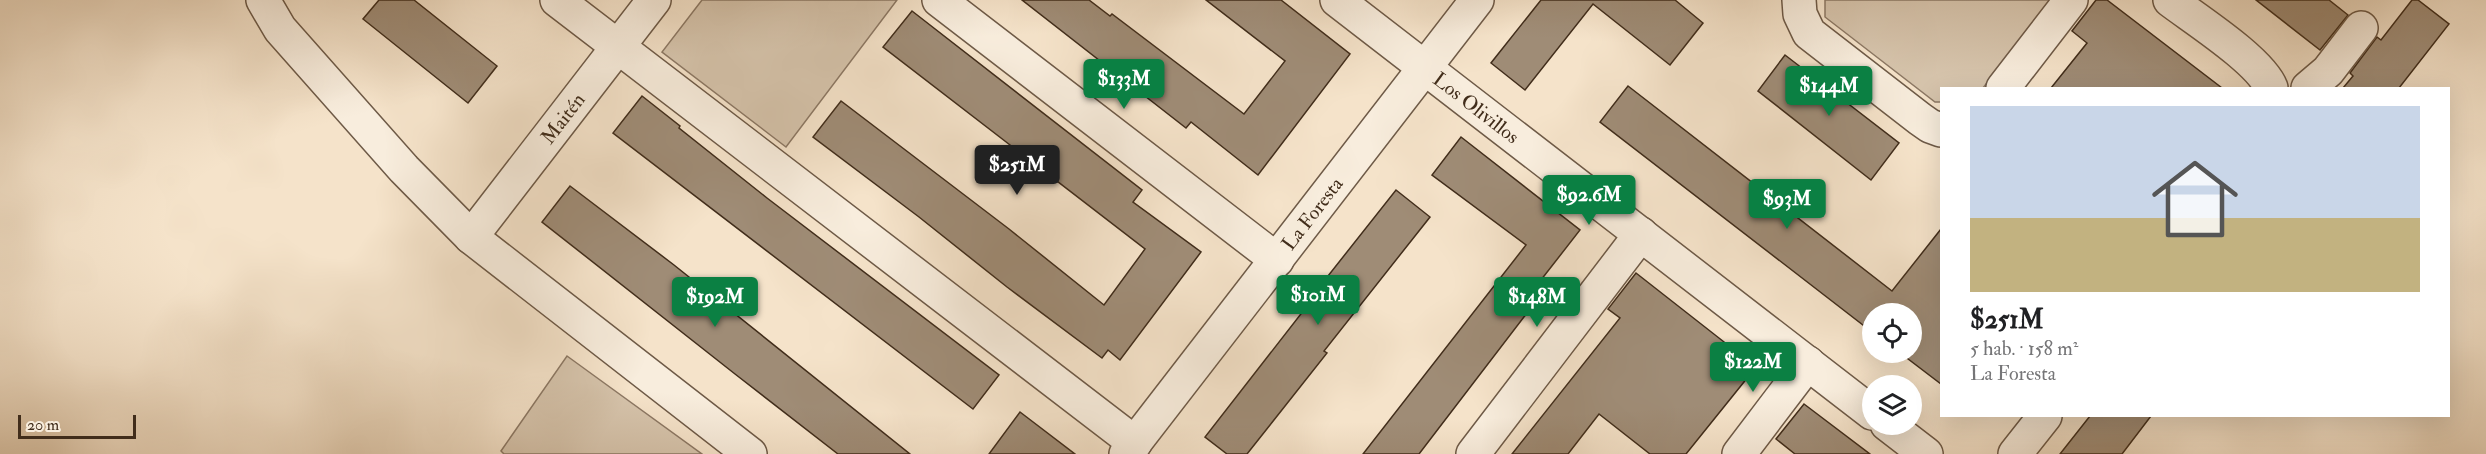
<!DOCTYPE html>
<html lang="es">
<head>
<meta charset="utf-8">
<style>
  body { margin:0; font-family:"IM FELL Double Pica",serif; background:#f2f2f2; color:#202124; height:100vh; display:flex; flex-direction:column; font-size:22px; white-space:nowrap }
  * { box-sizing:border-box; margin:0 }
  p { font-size:20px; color:#757577 }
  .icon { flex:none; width:33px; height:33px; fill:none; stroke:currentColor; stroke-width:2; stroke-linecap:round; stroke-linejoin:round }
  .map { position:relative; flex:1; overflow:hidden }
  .drawer { position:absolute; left:1940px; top:87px; width:510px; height:330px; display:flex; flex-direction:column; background:#fff; border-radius:0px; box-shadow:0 6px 24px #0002 }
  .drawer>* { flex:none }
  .tools { position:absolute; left:1862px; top:303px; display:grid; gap:12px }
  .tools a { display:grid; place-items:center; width:60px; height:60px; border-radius:50%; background:#fff; box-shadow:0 6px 24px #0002; font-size:30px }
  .scale { position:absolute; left:18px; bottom:15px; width:118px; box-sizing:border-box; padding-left:6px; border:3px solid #412d1b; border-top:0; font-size:16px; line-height:21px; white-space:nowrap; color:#412d1b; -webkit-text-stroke:4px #f8eddd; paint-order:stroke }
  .price { position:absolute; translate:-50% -51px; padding:0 14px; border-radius:6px; background:#0b8043; color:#fff; font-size:20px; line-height:39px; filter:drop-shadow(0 2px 3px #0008) }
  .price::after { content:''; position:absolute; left:50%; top:36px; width:18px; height:14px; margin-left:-9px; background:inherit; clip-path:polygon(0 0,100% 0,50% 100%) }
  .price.active { background:#222; color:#fff }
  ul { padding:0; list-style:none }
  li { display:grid; align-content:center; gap:12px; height:318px; padding:0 30px }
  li+li { border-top:2px solid #e0e0e0 }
  li span { display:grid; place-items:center; height:186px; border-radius:0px; color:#555 }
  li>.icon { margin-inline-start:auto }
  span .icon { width:108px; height:108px; fill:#fffc; stroke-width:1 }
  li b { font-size:26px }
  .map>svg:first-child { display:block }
  .green { fill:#d6c4ac; stroke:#8c7864; stroke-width:1.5 }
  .building { fill:#9f8c76; stroke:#412d1b; stroke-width:1.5 }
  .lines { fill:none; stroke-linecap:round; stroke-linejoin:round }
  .street-casing { stroke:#6e5a47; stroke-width:36 }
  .street { stroke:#f8eddd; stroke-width:33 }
  .labels { text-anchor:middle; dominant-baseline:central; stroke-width:4.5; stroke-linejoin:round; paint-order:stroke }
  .street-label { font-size:20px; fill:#412d1b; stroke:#f8eddd }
</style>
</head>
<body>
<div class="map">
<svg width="2486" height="454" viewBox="0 0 2486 454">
  <rect width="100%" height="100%" fill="#f5e3ca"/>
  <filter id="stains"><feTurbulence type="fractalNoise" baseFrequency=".00333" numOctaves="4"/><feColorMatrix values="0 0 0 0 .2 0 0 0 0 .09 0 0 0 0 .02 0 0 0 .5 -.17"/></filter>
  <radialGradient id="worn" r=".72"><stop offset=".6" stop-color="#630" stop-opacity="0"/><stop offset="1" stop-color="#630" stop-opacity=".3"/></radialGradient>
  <g class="green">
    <path d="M702,0H897L786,147L662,52Z"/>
    <path d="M1825,0H2051L1983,88H1941V102H1935L1825,17Z"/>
    <path d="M567,356L702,454H504L501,451Z"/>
  </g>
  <g class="building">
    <path d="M379,0H414L497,66L468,103L363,19Z"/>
    <path d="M1022,0H1089L1110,16L1112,14L1244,114L1285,61L1206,0H1281L1350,54L1258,175L1191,122L1186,128Z"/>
    <path d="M1541,0H1675L1703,23L1670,65L1593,4L1525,90L1491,63Z"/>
    <path d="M2096,0H2107L2222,88H2051L2087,43L2072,31Z"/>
    <path d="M2256,0H2329L2348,15L2320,50Z"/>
    <path d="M2412,0H2418L2449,24L2399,88H2343L2353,76L2350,73L2377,37L2381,40Z"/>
    <path d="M912,11L1142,190L1133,202L1201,252L1120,360L1108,350L1102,358L1007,287L919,217L813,137L841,101L1009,229L1104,305L1145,249L883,47Z"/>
    <path d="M1785,55L1899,143L1871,180L1758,91Z"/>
    <path d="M1628,86L1892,291L1941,229V384L1899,352H1911V314H1872V332L1600,122Z"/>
    <path d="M642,96L680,126L679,128L767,198L999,375L973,409L613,133Z"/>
    <path d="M1461,137L1580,230L1530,294L1537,300L1419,454H1363L1526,245L1432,175Z"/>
    <path d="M570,186L674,265L910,454H838L735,374L542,222Z"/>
    <path d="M1396,190L1430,217L1324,351L1327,353L1247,454H1227L1205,437L1311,301L1309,300Z"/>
    <path d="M1636,273L1756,367L1686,454H1650L1599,414L1568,454H1512L1620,318L1608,309Z"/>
    <path d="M1804,404L1870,454H1795L1776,439Z"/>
    <path d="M1020,412L1075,454H989Z"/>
    <path d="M2090,416H2151L2122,454H2060Z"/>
  </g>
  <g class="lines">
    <g class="street-casing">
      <g id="street">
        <path d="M263,0L280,29L404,169L471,237L750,454"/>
        <path d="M557,0L1135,443"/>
        <path d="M939,0L1277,260"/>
        <path id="s1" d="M1337,0L1872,413"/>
        <path d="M1799,0L1800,14L1809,33L1920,119L1930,126L1941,130"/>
        <path d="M2170,0C2195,19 2261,61 2271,88"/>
        <path d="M2003,88L2071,0"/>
        <path d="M2308,88L2328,71L2361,28"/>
        <path id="s2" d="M471,237L654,0"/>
        <path d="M1887,424L1926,454"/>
        <path id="s3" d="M1126,454L1477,0"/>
        <path d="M1473,454L1641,234"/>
        <path d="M1739,454L1808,363"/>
        <path d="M2015,454L2045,416"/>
      </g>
    </g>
    <use href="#street" class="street"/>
  </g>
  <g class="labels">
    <g class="street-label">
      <text stroke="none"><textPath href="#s1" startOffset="176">Los Olivillos</textPath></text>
      <text stroke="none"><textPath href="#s2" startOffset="150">Maitén</textPath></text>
      <text stroke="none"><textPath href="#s3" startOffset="304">La Foresta</textPath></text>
    </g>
  </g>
  <rect width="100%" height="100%" filter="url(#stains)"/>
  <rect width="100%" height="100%" fill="url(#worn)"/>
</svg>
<div class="tools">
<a><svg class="icon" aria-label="locate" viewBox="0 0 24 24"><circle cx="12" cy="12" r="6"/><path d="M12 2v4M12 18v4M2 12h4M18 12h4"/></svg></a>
<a><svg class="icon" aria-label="layers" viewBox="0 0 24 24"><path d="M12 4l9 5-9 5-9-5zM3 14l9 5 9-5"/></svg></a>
</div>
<div class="scale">20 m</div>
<b class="price" style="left:1124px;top:110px">$133M</b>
<b class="price" style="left:1829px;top:117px">$144M</b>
<b class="price active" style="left:1017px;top:196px">$251M</b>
<b class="price" style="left:1589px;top:226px">$92.6M</b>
<b class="price" style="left:1787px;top:230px">$93M</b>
<b class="price" style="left:1318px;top:326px">$101M</b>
<b class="price" style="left:715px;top:328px">$192M</b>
<b class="price" style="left:1537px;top:328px">$148M</b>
<b class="price" style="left:1753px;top:393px">$122M</b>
<section class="drawer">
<ul>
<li><span style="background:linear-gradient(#c9d6e8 60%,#c2b280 0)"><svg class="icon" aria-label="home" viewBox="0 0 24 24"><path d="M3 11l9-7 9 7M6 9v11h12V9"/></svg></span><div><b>$251M</b><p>5 hab. · 158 m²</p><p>La Foresta</p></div></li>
</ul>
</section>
</div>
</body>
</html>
